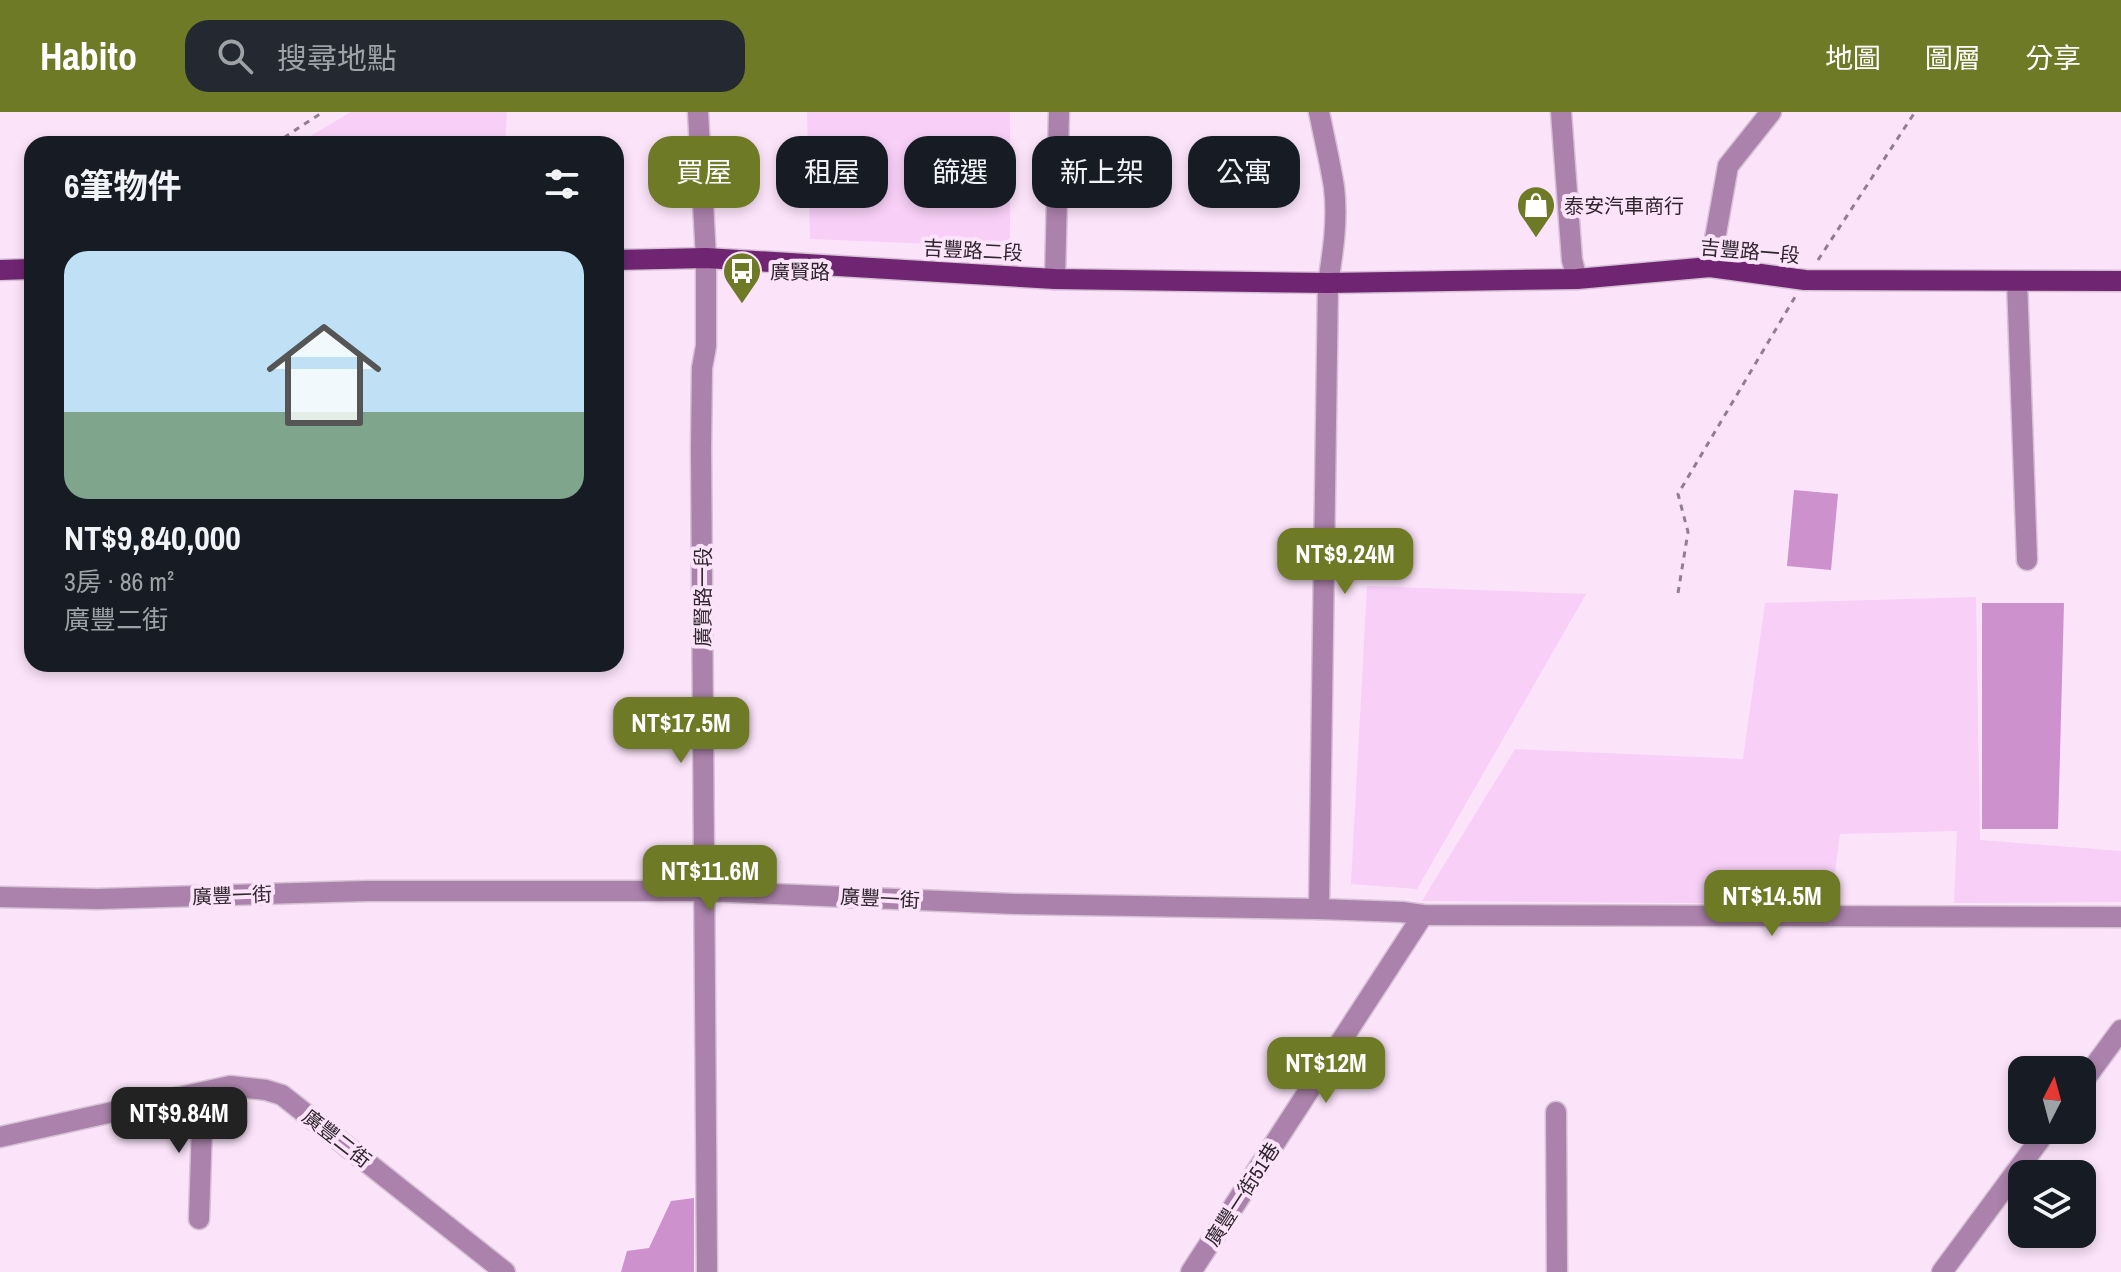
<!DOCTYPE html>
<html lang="zh-TW">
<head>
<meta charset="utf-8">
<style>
  body { margin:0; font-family:"Archivo Narrow","Noto Sans TC",sans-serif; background:#242831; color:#f1f3f6; height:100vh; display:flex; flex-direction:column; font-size:30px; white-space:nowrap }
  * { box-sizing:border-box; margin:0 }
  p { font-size:26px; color:#9ea1a6 }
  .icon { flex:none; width:44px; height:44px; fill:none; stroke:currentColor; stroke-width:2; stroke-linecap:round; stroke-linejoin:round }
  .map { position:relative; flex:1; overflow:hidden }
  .details { position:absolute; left:24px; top:24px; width:600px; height:536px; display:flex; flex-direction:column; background:#171b24; border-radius:24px; box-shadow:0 4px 12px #0003 }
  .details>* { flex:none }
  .guide { position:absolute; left:648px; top:24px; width:760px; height:72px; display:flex; gap:16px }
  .needle { width:52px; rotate:6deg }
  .tools { position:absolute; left:2008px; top:944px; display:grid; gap:16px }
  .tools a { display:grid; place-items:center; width:88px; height:88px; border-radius:16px; background:#171b24; box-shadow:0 4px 12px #0003; font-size:40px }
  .price { position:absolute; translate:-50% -68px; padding:0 18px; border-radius:16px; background:#6f7a26; color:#fff; font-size:26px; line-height:52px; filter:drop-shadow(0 2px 4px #0008) }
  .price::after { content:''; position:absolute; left:50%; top:48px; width:24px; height:18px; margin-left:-12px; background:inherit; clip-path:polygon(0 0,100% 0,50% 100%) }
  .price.selected { background:#222; color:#fff }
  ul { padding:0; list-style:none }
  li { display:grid; align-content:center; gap:16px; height:424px; padding:0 40px }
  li+li { border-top:2px solid #363941 }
  li span { display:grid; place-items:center; height:248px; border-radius:24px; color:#555 }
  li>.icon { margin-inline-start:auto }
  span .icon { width:144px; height:144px; fill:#fffc; stroke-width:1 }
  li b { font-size:34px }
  h2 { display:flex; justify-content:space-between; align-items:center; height:96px; padding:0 40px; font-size:34px }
  .tag { padding:0 28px; border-radius:24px; background:#171b24; box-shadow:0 4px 12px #0003; font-size:28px; line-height:72px }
  .tag.selected { background:#6f7a26; color:#fff }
  header { display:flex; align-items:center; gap:48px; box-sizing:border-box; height:112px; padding:0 40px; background:#6f7a26; color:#fff }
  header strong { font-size:38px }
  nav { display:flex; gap:44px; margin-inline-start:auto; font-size:28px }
  .search { width:560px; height:72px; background:#242831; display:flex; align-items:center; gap:20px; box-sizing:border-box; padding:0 28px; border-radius:24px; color:#9ea1a6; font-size:30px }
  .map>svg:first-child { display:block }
  .green { fill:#f7cff7 }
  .forest { fill:#cd91ce }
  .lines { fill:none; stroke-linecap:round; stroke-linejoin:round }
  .minor-casing { stroke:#d6c1d5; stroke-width:23 }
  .major-casing { stroke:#d6c1d5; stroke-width:23 }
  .path { stroke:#90808f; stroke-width:3; stroke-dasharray:6 6; stroke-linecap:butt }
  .minor { stroke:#ab82ab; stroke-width:20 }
  .major { stroke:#6f2572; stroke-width:20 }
  .labels { text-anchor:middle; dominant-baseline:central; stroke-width:8; stroke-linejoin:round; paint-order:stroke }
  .poi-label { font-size:20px; fill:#2e252d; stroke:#fbe3fa; text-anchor:start }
  .street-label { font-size:20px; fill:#2e252d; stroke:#fbe3fa }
</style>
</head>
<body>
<header>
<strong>Habito</strong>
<div class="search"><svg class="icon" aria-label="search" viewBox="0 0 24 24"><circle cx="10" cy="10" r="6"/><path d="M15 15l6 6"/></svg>搜尋地點</div>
<nav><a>地圖</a><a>圖層</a><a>分享</a></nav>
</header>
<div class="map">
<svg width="2121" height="1160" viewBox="0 0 2121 1160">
  <rect width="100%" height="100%" fill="#fbe3fa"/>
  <g class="green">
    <path d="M351,0H507L505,32H297Z"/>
    <path d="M807,0H1010V135L810,127Z"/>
    <path d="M1367,474L1586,482L1417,777L1351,772Z"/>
    <path d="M1976,485L1980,728L2121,739V790L1954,791L1957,719L1840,722L1831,792L1422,789L1515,637L1743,647L1765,491Z"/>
  </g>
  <g class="forest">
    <path d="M1794,378L1838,382L1831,458L1787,454Z"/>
    <path d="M1982,491H2064L2058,717H1982Z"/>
    <path d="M694,1086V1160H621L627,1139L649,1136L671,1089Z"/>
  </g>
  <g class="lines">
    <g class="minor-casing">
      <g id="minor">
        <path d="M698,0L706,146V234L702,256L701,336L707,1160"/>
        <path d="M1561,0L1572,148L1577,167"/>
        <path d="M1710,155L1728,54L1771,0"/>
        <path d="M1055,167L1059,0"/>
        <path d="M2017,169L2027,448"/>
        <path d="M0,785L98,787L366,779H704L1015,792L1319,797L1402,800L1423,803L2121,805"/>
        <path d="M1319,797L1328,171C1333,140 1338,107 1334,75C1330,50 1324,25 1319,0"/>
        <path d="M2082,971L2121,918"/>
        <path d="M1556,1000L1557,1160"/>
        <path d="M0,1025L230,974L266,978L282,983L505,1160"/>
        <path d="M199,1107L203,981"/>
        <path d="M1191,1160L1423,803"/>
        <path d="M1942,1160L2047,1018"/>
      </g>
    </g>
    <g class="major-casing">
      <g id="major">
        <path d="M616,148L706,146L1055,167L1328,171L1577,167L1710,155L1805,168L2121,169"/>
        <path d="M0,158L32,157"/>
      </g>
    </g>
    <g class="path">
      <path d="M274,32L323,0"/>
      <path d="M1818,148L1915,0"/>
      <path d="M1678,481L1688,420L1678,382L1795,185"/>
    </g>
    <use href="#minor" class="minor"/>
    <use href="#major" class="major"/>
  </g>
  <defs>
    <g id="shop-pin" transform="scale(2)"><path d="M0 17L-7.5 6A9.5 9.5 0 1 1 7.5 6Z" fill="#6f7a26" stroke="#fbe3fa"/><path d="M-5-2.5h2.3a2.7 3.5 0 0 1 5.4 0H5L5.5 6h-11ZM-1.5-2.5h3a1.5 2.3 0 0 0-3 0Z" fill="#fff"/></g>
    <g id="bus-pin" transform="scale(2)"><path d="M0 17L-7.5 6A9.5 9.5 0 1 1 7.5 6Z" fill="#6f7a26" stroke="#fbe3fa"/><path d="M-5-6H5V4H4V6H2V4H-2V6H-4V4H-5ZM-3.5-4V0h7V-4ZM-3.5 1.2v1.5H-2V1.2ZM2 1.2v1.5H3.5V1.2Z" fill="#fff"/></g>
  </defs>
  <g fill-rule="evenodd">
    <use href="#shop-pin" x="1536" y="93"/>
    <use href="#bus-pin" x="742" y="159"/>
  </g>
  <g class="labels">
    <g class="poi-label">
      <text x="1564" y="93">泰安汽車商行</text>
      <text x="770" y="159">廣賢路</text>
    </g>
    <g class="street-label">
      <text transform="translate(973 138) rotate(3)">吉豐路二段</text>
      <text transform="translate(1750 139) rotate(5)">吉豐路一段</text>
      <text transform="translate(702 485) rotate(-90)">廣賢路一段</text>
      <text transform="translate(232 783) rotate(-2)">廣豐一街</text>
      <text transform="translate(880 786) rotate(3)">廣豐一街</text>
      <text transform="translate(337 1026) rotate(38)">廣豐二街</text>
      <text transform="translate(1242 1082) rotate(-57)">廣豐一街51巷</text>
    </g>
  </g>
</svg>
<div class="tools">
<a><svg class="needle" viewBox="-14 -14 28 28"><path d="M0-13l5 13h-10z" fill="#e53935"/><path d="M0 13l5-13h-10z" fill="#9ea1a6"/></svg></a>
<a><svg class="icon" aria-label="layers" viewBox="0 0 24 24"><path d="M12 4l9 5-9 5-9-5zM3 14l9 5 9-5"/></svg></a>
</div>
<b class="price" style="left:1345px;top:484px">NT$9.24M</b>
<b class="price" style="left:681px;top:653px">NT$17.5M</b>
<b class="price" style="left:710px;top:801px">NT$11.6M</b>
<b class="price" style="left:1772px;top:826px">NT$14.5M</b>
<b class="price" style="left:1326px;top:993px">NT$12M</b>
<b class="price selected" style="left:179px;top:1043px">NT$9.84M</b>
<div class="guide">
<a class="tag selected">買屋</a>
<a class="tag">租屋</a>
<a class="tag">篩選</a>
<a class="tag">新上架</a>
<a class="tag">公寓</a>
</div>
<section class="details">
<h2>6筆物件<svg class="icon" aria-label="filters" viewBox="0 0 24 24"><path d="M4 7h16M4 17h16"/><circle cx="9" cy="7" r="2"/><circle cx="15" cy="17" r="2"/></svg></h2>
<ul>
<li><span style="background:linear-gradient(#bfe0f5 65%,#7fa58c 0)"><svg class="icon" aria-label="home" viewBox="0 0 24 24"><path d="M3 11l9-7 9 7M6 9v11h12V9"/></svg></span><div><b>NT$9,840,000</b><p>3房 · 86 m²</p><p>廣豐二街</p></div></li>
</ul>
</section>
</div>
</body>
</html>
